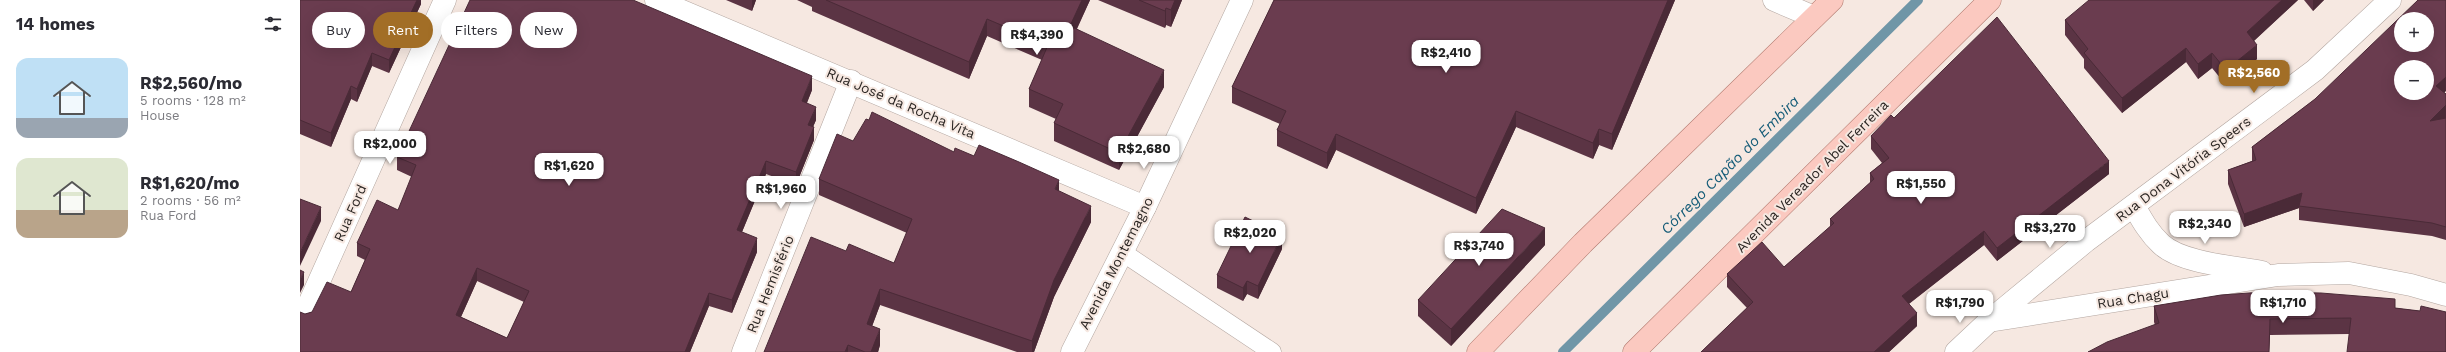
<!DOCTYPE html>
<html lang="en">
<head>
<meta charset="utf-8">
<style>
  body { margin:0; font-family:"Work Sans",sans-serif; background:#f2f2f3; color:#2b2b33; height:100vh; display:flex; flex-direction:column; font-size:15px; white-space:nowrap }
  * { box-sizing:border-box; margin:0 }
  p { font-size:13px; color:#7c7c81 }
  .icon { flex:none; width:22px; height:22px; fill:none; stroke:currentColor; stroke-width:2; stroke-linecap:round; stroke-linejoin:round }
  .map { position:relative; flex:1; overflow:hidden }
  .sheet { display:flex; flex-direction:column; background:#fff; width:300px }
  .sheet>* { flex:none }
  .top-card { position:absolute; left:12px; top:12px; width:380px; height:36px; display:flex; gap:8px }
  .buttons { position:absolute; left:2094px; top:12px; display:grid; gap:8px }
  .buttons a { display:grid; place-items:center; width:40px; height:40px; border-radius:50%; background:#fff; box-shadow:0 4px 16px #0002; font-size:20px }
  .price { position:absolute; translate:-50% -34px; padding:0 9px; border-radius:8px; background:#fff; color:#222; font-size:13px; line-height:26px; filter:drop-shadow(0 1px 2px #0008) }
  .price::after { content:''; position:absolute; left:50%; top:24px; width:12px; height:9px; margin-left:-6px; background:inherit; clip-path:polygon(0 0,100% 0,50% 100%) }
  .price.current { background:#a26e26; color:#fff }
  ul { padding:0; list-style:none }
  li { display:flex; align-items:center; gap:12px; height:100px; padding:0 16px }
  li span { display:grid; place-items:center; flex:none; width:112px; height:80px; border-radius:12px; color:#555 }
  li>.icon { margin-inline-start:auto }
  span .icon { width:48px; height:48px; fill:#fffc; stroke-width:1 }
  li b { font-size:17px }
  h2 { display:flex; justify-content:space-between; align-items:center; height:48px; padding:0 16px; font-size:17px }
  .chip { padding:0 14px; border-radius:18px; background:#fff; box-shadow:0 4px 16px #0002; font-size:14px; line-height:36px }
  .chip.current { background:#a26e26; color:#fff }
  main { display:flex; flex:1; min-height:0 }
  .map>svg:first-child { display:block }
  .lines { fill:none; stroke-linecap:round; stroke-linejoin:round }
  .stream { stroke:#7096a7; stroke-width:10 }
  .service-casing { stroke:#b3a6a0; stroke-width:19 }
  .minor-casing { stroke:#b3a6a0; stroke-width:23 }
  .tertiary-casing { stroke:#b3a6a0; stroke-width:23 }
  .primary-casing { stroke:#b1796e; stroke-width:23 }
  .service { stroke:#fff; stroke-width:18 }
  .minor { stroke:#fff; stroke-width:22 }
  .tertiary { stroke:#fff; stroke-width:22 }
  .primary { stroke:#fbc9c0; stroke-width:22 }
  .wall { fill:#5b3444; fill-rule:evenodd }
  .shaded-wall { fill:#4a2a37 }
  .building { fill:#6a3c4f; stroke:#4a2a37; fill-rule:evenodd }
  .labels { text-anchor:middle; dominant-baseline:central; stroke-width:4; stroke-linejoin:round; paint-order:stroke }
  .street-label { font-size:14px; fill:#2d2825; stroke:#f6e8e1 }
  .water-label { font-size:15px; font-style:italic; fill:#155c78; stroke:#f6e8e1 }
</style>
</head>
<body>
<main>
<section class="sheet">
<h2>14 homes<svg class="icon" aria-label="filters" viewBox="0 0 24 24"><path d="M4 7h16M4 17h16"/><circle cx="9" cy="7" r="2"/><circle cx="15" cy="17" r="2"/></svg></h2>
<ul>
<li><span style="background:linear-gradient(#bfe0f5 75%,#9aa5b1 0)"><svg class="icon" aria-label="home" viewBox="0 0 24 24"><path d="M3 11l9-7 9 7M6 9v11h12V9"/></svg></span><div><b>R$2,560/mo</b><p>5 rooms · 128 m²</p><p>House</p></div></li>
<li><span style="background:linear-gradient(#dfe7d0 65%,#b9a48a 0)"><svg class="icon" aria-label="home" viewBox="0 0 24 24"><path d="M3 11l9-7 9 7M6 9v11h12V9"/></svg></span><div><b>R$1,620/mo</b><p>2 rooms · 56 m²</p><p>Rua Ford</p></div></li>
</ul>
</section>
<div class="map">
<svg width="2146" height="352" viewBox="0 0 2146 352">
  <rect width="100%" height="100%" fill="#f6e8e1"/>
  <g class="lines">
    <path class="stream" d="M1263,352L1618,0"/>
    <g class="service-casing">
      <path id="service" d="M822,252L972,352"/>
    </g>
    <g class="minor-casing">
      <g id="minor">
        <path d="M1474,0L1514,17"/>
        <path d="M1834,206C1842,220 1849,233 1861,244C1881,263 1935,267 1962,272"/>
        <path d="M4,315L145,0"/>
        <path d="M1689,321L1978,275L2049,273L2111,285L2146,295"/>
      </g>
    </g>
    <g class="tertiary-casing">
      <g id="tertiary">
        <path d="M356,0L845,207"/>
        <path d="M443,352L551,81"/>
        <path d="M772,352L845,207L942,0"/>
        <path d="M1656,352L1689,321L1786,241L2015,70L2090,0"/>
      </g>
    </g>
    <g class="primary-casing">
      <g id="primary">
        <path d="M1178,352L1283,243L1532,0"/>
        <path d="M1334,352L1690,0"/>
      </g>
    </g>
    <use href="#service" class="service"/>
    <use href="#minor" class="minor"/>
    <use href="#tertiary" class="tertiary"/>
    <use href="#primary" class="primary"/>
  </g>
  <g class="wall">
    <path d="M0,0H121V4L89,73L72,66L57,102L51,99L31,147L0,134Z"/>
    <path d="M426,0H456L452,11Z"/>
    <path d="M497,0H790L777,29L864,87L819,170L754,141V123L756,119L729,107V89L742,60L687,36L669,79L512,11V7Z"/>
    <path d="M798,0H882L871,27L866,25L865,28Z"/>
    <path d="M974,0H1375L1312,150L1299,145L1293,159L1216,127L1176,214L1036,150L1027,169L977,146V130L980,124L932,103V87Z"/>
    <path d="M1998,0L1954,41L1957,59L1926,85L1912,68L1898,79L1886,62L1822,113L1784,68V59L1765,35V20Z"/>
    <path d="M2004,0H2024L2013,11Z"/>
    <path d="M2146,0V91L2144,92L2146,94V240L2132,236L1999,220V208L1944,227L1928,184V170L1952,161V147Z"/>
    <path d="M512,90L507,103L516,120L513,127L514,140L496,185L466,174L442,232L457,252L432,313L409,306L390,352H0L5,314L12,312L51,292L65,260L57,256V243L98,210L112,177L97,170V157ZM177,281L224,302L207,338L161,317Z"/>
    <path d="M1594,118L1809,174L1697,261L1684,245L1609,304L1617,326L1589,352H1401L1447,308L1427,287V274L1484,267L1530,227V219L1570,183V173L1582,163L1571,149V136Z"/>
    <path d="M553,141L654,152L759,191L791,222L754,297L734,352H717L580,305L572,326L580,345L578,352H464L546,251L594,263L607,233L519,195V179Z"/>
    <path d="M1245,245L1151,346L1118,316V300Z"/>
    <path d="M982,249L958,299L947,294L943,301L917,288V275Z"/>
    <path d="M1854,306L2095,308L2120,311L2146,312L2049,334L1970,335L1969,352H1788L1855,325L1854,322Z"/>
  </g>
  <g class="shaded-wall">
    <path d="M117,0H121V4L89,73V60Z"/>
    <path d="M452,0H456L452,11Z"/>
    <path d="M782,0H790L770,43V26Z"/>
    <path d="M875,0H882L871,27V10Z"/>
    <path d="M1368,0H1375L1312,150V134Z"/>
    <path d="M1982,0H1998L1947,47V32Z"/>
    <path d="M2013,0H2024L2013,11Z"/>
    <path d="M866,8V25L865,28V11Z"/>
    <path d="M687,19V36L669,79V62Z"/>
    <path d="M1957,45V59L1926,85V70Z"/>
    <path d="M1886,48V62L1822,113V98Z"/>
    <path d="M72,53V66L57,102V89Z"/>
    <path d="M1912,53V68L1898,79V64Z"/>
    <path d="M864,70V87L819,170V153Z"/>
    <path d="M512,76V90L502,114V101Z"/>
    <path d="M2146,77V91L2136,99V86Z"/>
    <path d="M51,86V99L31,147V133Z"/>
    <path d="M2146,105V119L2130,121Z"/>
    <path d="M516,107V120L508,138V125Z"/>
    <path d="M1216,111V127L1176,214V198Z"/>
    <path d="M514,127V140L496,185V172Z"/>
    <path d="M1299,129V145L1293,159V143Z"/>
    <path d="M1036,134V150L1027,169V153Z"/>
    <path d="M466,161V174L437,244V230Z"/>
    <path d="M1809,161V174L1697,261V248Z"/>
    <path d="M759,180V196L755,189Z"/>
    <path d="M2002,193L1999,208L1944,227V214Z"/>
    <path d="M791,206V222L754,297L734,352H732V341L754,280Z"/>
    <path d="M21,207V221L0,266V253Z"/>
    <path d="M1245,228V245L1151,346V329Z"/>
    <path d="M1684,231V245L1602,309V296Z"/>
    <path d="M982,235V249L958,299V286Z"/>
    <path d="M457,238V252L432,313V300Z"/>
    <path d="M177,268V281L156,328V315Z"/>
    <path d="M4,272V285L0,293V280Z"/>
    <path d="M947,281V294L943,301V288Z"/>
    <path d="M580,289V305L567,340V324Z"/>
    <path d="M409,293V306L390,352H385Z"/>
    <path d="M1617,313V326L1589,352H1574Z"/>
    <path d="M580,329V345L578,352H571Z"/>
    <path d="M548,345V352H545Z"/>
  </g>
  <g class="building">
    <path d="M0,0H117L89,60L72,53L57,89L51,86L31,133L0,120Z"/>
    <path d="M170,0H333L512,76L502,101L516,107L508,125L514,127L496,172L466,161L437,230L457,238L432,300L409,293L385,352H0V312L5,314L12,312L27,282L51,292L70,249L57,243L77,200L98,210L116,165L97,157ZM177,268L229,291L207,338L156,315Z"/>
    <path d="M526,0H782L770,26L864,70L819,153L754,123L763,104L729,89L748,45L687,19L669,62Z"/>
    <path d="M839,0H875L871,10L866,8L865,11Z"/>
    <path d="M974,0H1368L1312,134L1299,129L1293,143L1216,111L1176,198L1036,134L1027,153L977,130L986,111L932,87Z"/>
    <path d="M1789,0H1982L1947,32L1957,45L1926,70L1912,53L1898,64L1886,48L1822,98L1784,53L1788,49L1765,20Z"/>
    <path d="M2118,0H2146V77L2136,86L2146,94V105L2130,121L2146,118V227L2132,223L1999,206L2002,193L1944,214L1928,170L1956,160L1952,147L2015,99ZM2101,19H2127V45H2101ZM2101,67H2127V93H2101Z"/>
    <path d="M1697,17L1809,161L1697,248L1684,231L1602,296L1617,313L1574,352H1401L1453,302L1427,274L1462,242L1484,267L1534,223L1530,219L1574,179L1570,173L1589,158L1571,136L1591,115L1594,118Z"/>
    <path d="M572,112L654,152L655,148L674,156L679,145L719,162L759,180L755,189L791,206L754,280L732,341L580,289L567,324L580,329L571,352H565L548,345L545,352H464L511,237L546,251L549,244L594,263L612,219L519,179L537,134L553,141L566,119L569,120Z"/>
    <path d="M0,199L21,207L0,253Z"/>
    <path d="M1202,209L1245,228L1151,329L1118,300Z"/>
    <path d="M945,217L982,235L958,286L947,281L943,288L917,275Z"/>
    <path d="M0,270L4,272L0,280Z"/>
    <path d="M1963,292L2021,293L2095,299V308L2120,311L2121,306L2146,312V352H2047L2051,318L1970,319L1969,352H1788L1807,342L1859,323L1854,306L1921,295Z"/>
  </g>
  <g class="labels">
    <g class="street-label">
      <text transform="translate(601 103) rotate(23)">Rua José da Rocha Vita</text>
      <text transform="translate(1883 169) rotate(-37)">Rua Dona Vitória Speers</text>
      <text transform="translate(1512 176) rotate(-45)">Avenida Vereador Abel Ferreira</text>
      <text transform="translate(50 213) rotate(-66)">Rua Ford</text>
      <text transform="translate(816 263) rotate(-63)">Avenida Montemagno</text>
      <text transform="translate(470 284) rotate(-68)">Rua Hemisfério</text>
      <text transform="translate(1833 298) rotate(-9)">Rua Chagu</text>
    </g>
    <g class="water-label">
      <text transform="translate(1430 165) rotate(-45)">Córrego Capão do Embira</text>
    </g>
  </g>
</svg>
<div class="buttons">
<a>+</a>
<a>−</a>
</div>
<b class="price" style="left:737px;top:56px">R$4,390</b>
<b class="price" style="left:1146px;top:74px">R$2,410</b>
<b class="price current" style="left:1954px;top:94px">R$2,560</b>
<b class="price" style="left:90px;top:165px">R$2,000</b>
<b class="price" style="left:844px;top:170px">R$2,680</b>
<b class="price" style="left:269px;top:187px">R$1,620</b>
<b class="price" style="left:1621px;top:205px">R$1,550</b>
<b class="price" style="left:481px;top:210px">R$1,960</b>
<b class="price" style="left:1905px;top:245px">R$2,340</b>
<b class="price" style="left:1750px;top:249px">R$3,270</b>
<b class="price" style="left:950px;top:254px">R$2,020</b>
<b class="price" style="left:1179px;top:267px">R$3,740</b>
<b class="price" style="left:1660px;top:324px">R$1,790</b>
<b class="price" style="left:1983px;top:324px">R$1,710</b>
<div class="top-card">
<a class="chip">Buy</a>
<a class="chip current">Rent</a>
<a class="chip">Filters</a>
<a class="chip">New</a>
</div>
</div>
</main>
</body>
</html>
